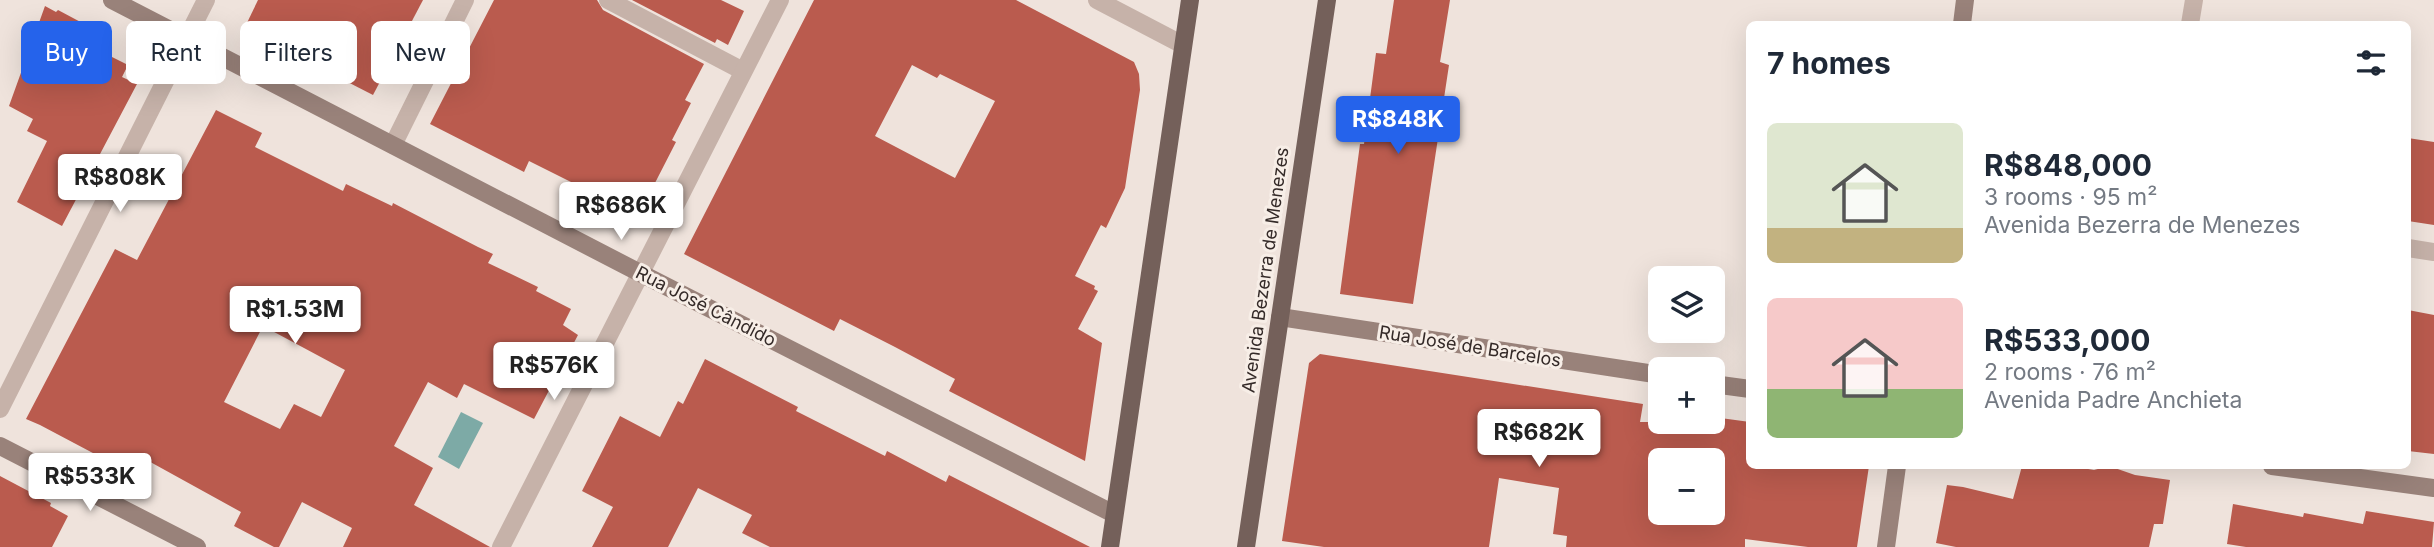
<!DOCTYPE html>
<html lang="en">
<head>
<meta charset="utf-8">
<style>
  body { margin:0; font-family:Inter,sans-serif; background:#f2f2f3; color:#1f2937; height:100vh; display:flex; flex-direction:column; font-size:26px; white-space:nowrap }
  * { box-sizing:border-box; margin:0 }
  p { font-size:23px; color:#747a83 }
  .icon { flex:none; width:38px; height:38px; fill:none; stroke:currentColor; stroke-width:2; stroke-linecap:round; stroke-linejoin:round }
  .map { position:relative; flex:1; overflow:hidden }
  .drawer { position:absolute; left:1746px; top:21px; width:665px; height:448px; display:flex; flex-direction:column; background:#fff; border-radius:10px; box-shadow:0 7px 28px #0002 }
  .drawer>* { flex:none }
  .banner { position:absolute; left:21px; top:21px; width:665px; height:63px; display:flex; gap:14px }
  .buttons { position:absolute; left:1648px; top:266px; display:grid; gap:14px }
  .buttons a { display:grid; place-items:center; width:77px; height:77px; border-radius:10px; background:#fff; box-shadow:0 7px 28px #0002; font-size:35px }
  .price { position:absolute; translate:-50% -60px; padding:0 16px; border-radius:7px; background:#fff; color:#222; font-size:23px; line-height:46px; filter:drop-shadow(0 2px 4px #0008) }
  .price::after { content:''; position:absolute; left:50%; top:42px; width:21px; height:16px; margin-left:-10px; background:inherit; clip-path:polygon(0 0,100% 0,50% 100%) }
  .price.current { background:#2563eb; color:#fff }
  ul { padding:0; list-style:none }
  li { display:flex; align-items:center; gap:21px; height:175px; padding:0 21px }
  li span { display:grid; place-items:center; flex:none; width:196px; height:140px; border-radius:10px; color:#555 }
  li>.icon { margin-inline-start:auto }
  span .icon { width:84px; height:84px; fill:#fffc; stroke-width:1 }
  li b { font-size:30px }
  h2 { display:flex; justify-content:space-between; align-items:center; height:84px; padding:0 21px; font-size:30px }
  .tag { padding:0 24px; border-radius:10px; background:#fff; box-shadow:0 7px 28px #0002; font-size:24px; line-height:63px }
  .tag.current { background:#2563eb; color:#fff }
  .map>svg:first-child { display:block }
  .water { fill:#7daaa6 }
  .building { fill:#ba5b4e; fill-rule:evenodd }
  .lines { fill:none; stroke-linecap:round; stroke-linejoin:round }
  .street { stroke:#c6b2a9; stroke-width:18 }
  .secondary { stroke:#99827a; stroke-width:18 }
  .primary { stroke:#74605a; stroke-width:18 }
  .labels { text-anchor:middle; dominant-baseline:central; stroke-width:6; stroke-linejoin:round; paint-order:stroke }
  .street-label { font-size:18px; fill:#342a28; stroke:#f7eee7 }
</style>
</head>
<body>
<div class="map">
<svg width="2434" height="547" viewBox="0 0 2434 547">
  <rect width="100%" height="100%" fill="#efe3dc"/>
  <path class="water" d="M461,412L483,423L459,469L438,457Z"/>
  <g class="building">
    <path d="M258,0H423L373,95L244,29Z"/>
    <path d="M494,0H597L603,10L704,64L685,100L691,103L672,140L676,142L637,218L596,197L597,195L529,161L524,172L430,124Z"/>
    <path d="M632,0H721L744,11L728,45L717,39L715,43Z"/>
    <path d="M814,0H1016L1134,62L1139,74L1140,90L1125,188L1106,228L1101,225L1075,276L1095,286L1094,289L1098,291L1078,329L1102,343L1085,461L949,391L955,379L895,347L840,319L834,331L684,254ZM912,65L937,78L940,74L995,101L955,178L875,136Z"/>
    <path d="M1394,0H1450L1440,62L1449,65L1413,304L1340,294L1360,144H1364L1376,53L1386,54Z"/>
    <path d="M45,6L56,12L58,10L103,34L96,49L128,65L122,77L137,84L62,226L17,202L47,141L27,131L33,119L9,106Z"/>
    <path d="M216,110L262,133L255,147L343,191L346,184L392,206L393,203L478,247L493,254L488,263L538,287L536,291L571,309L563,325L578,335L534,419L464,384L457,398L428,382L394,446L433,468L414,505L490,547H343L352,528L302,502L279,547H274L234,526L241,512L134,453L125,470L40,425L26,419L115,249L137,260ZM263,326L345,370L321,417L294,404L280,429L224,402Z"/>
    <path d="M2408,138L2434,142V225L2408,221Z"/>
    <path d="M2408,310L2434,315V454L2408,451Z"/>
    <path d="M1320,354L1643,404L1640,422H1713V417L1750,422V466H1869L1857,547H1808L1745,539V547H1566L1567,536L1553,534L1559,488L1499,478L1489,547H1324L1282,541L1309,363ZM1661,460H1713V513H1661Z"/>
    <path d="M705,359L798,407L796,411L885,456L887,451L946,482L949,475L1090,547H770L742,533L752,515L698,488L668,547H592L613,507L582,491L620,416L660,437L678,401L683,404Z"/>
    <path d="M2022,466H2071L2094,470L2109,466L2135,475L2170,480L2163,524H2154L2149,547H1956L1936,543L1947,485L1963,487L2013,499Z"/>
    <path d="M0,476L51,503L50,506L68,516L52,547H0Z"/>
    <path d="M2233,504L2303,517L2304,513L2363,524L2366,511L2434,522L2432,547H2246L2227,544Z"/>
  </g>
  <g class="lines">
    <g class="street">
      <path d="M608,0L743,71"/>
      <path d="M1097,0L1183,45"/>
      <path d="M2190,24L2194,0"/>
      <path d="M393,145L465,0"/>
      <path d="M2408,248L2434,252"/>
      <path d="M0,409L206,0"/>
      <path d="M501,547L780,0"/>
    </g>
    <g class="secondary">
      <path d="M112,0L642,274L1114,514"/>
      <path d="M1962,24L1965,0"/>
      <path d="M1280,317L1661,375"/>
      <path d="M1713,384L1750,389"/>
      <path d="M0,446L197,547"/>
      <path d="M2272,466L2434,488"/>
      <path d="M1886,547L1897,466"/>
    </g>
    <g class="primary">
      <path d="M1110,547L1190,0"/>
      <path d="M1246,547L1327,0"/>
    </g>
  </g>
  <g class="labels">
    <g class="street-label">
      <text transform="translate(1265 270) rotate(-82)">Avenida Bezerra de Menezes</text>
      <text transform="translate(706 306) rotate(27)">Rua José Cândido</text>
      <text transform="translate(1470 346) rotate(9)">Rua José de Barcelos</text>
    </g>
  </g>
</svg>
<div class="buttons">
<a><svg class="icon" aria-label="layers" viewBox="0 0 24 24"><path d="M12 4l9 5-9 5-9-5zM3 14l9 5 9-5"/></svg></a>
<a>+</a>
<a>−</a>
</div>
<b class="price current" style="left:1398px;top:156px">R$848K</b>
<b class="price" style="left:120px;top:214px">R$808K</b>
<b class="price" style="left:621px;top:242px">R$686K</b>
<b class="price" style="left:295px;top:346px">R$1.53M</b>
<b class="price" style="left:554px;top:402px">R$576K</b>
<b class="price" style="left:1539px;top:469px">R$682K</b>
<b class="price" style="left:90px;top:513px">R$533K</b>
<div class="banner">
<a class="tag current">Buy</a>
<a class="tag">Rent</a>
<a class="tag">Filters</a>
<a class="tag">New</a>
</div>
<section class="drawer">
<h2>7 homes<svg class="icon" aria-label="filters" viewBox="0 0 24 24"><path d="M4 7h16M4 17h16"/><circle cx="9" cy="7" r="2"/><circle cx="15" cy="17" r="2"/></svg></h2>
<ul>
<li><span style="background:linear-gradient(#dfe7d0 75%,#c2b280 0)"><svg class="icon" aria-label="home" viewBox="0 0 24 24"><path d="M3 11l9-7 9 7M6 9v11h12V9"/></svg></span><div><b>R$848,000</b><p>3 rooms · 95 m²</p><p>Avenida Bezerra de Menezes</p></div></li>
<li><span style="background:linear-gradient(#f6c9c9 65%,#8fb573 0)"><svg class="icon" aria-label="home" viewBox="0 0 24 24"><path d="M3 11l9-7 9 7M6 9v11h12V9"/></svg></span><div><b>R$533,000</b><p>2 rooms · 76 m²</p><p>Avenida Padre Anchieta</p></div></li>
</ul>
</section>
</div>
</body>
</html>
